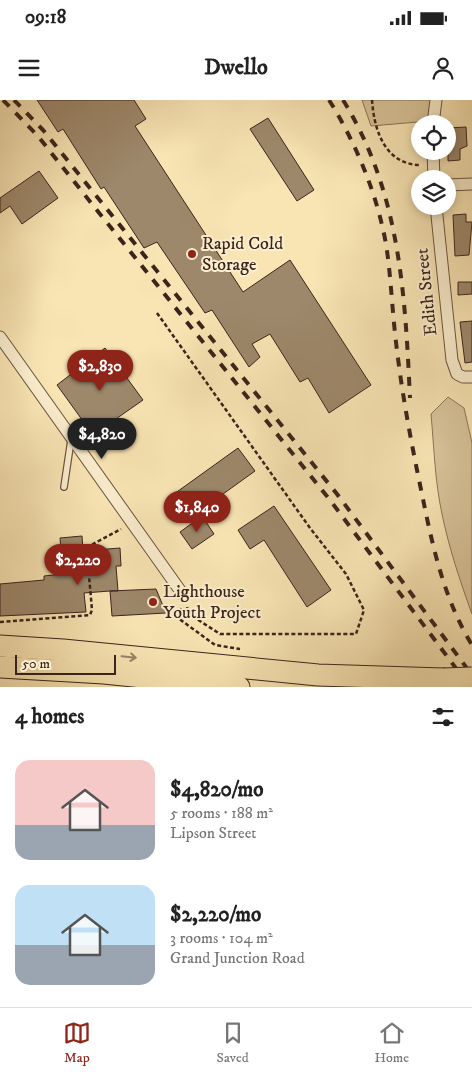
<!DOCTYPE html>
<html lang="en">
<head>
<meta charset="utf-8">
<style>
  body { margin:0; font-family:"IM FELL DW Pica",serif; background:#f6f6f6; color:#222; height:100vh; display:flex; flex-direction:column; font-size:19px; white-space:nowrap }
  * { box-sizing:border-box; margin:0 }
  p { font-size:16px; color:#767676 }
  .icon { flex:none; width:28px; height:28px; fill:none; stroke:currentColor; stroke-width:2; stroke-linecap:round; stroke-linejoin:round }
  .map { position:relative; height:587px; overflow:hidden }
  .side { display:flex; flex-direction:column; background:#fff; flex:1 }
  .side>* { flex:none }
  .tools { position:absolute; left:411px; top:15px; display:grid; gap:10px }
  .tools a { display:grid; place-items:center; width:45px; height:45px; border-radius:50%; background:#fff; box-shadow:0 2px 8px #0003; font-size:25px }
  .scale { position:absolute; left:15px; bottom:12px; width:101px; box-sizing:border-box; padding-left:5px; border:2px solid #3a241b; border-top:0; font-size:14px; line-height:18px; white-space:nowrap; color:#3a241b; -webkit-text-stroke:4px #fbeece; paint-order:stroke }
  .price { position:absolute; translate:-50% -42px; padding:0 11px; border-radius:18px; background:#8f2418; color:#fff; font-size:16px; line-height:32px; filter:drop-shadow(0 1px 2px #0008) }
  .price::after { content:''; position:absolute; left:50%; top:30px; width:15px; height:11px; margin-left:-8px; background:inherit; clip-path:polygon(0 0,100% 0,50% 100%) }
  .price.active { background:#222; color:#fff }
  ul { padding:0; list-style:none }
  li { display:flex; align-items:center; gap:15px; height:125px; padding:0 15px }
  li span { display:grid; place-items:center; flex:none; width:140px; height:100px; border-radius:15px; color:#555 }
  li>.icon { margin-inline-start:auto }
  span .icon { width:60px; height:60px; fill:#fffc; stroke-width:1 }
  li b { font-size:21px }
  h2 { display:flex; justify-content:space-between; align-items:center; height:60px; padding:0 15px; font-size:21px }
  .status { display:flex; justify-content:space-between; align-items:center; height:35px; padding:0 25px; background:#fff; direction:ltr }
  .status svg { height:14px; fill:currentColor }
  header { display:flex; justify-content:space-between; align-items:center; height:65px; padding:0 15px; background:#fff; font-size:22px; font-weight:800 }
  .tab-bar { display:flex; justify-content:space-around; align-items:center; height:70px; border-top:1px solid #e0e0e0; background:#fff; font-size:14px; color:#767676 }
  .tab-bar a { display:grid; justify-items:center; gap:2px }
  .tab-bar .active { color:#8f2418 }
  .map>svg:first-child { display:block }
  .green { fill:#d9c49a; stroke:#8a745a }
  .building { fill:#9d886b; stroke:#3a241b }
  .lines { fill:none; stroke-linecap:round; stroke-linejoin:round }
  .lane-casing { stroke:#6a5441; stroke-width:8 }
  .street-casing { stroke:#6a5441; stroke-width:13 }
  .highway-casing { stroke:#3a241b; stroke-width:23 }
  .path { stroke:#3a241b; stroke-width:2.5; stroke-dasharray:4 2.5; stroke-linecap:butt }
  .lane { stroke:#fbeece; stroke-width:5.5 }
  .street { stroke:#fbeece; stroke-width:11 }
  .highway { stroke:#f9e5b4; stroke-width:21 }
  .rail { stroke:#3a241b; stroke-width:4; stroke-dasharray:9 9; stroke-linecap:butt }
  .highway-bridge-casing { stroke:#3a241b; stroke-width:23; stroke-linecap:butt }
  .highway-bridge { stroke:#f9e5b4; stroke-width:21 }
  .oneway { stroke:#9a8468 }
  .poi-dot { fill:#8f2418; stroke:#fbeece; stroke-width:2 }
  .labels { text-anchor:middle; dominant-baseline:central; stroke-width:4; stroke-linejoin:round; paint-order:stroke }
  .poi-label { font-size:18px; fill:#3a241b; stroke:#fbeece; text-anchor:start }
  .street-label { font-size:18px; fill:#3a241b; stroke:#fbeece }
</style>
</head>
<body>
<div class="status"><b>09:18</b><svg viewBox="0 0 49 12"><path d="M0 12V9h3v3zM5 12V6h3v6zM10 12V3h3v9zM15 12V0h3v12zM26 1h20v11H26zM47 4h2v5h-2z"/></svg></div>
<header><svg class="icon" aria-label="menu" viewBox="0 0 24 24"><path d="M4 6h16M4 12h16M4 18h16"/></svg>Dwello<svg class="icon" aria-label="person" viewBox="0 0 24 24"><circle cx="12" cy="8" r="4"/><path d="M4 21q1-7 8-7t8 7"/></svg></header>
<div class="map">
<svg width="472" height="587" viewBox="0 0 472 587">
  <rect width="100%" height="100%" fill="#f9e5b4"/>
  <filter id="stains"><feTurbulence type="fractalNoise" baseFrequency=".004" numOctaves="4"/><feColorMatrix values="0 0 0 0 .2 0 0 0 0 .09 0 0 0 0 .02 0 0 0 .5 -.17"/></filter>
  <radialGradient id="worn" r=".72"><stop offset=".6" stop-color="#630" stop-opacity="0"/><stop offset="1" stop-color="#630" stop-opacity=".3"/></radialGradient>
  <g class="green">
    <path d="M362,0H431L429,21L371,26Z"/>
    <path d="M448,297L464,308L472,343V514C460,481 449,448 442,414C435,382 434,347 431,314Z"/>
  </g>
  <g class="building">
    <path d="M37,0H134L146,19L135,26L243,192L290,160L371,285L329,313L308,278L300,282L270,234L252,244L260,257L249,267L212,210L205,213L157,142L144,148L104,87L101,89L63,29L58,32Z"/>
    <path d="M268,18L314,90L297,101L250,29Z"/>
    <path d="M466,27L467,46L460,49V60L448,61V28Z"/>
    <path d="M39,71L58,98L22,124L10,106L0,113V98Z"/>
    <path d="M466,114V122H472L469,155L455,156L453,115Z"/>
    <path d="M458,182H472V194L458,195Z"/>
    <path d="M472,221V262L465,263L460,222Z"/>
    <path d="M105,248L143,300L93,335L57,285Z"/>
    <path d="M238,348L255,371L191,417L174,394Z"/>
    <path d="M274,406L331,490L307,507L264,440L250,449L238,430Z"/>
    <path d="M202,416L214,434L192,449L180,432Z"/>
    <path d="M82,436L83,451L120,448L121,466H116L118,491H110L156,489L166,513L112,516L110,491L84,493L86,512L0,516V484L44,480V476L63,474L60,438Z"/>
  </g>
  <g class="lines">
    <g class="lane-casing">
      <path id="lane" d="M64,387L71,340"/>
    </g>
    <g class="street-casing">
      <g id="street">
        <path d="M433,24L436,0"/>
        <path d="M433,51L434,79"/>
        <path d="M448,85L472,84"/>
        <path d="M436,106L452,260L457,274L463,277H472"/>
        <path d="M0,237L184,496"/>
      </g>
    </g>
    <g class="highway-casing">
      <g id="highway">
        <path d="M0,546L63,550L318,575L443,579"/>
        <path d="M0,567L104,573L239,587"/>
      </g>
    </g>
    <g class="path">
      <path d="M372,0C374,30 385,65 421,65"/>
      <path d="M157,213L310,428L346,474L364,510L356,534H220L189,514L187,507"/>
      <path d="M181,508L178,518L215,545L240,549"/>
      <path d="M0,522L90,515L92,510L87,453L93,444L121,429"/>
    </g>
    <use href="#lane" class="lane"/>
    <use href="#street" class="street"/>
    <use href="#highway" class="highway"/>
    <g class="rail">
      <path d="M3,0L37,35L92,104L330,400L470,587"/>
      <path d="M14,0L43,30L337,394L472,575"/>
      <path d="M329,0C356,43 377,94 386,144C391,176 392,209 396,242C402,295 412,347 423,399C433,449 445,501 472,545"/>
      <path d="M343,0C400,92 405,193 410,298"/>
    </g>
    <g class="highway-bridge-casing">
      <path id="highway-bridge" d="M443,579L472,578"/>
    </g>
    <use href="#highway-bridge" class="highway-bridge"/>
  </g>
  <defs><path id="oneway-shaft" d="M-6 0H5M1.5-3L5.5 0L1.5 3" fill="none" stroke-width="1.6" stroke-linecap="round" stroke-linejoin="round" transform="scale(1.25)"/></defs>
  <use class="oneway" href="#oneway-shaft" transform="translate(129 557) rotate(6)"/>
  <g class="poi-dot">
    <circle cx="192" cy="154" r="5"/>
    <circle cx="153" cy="502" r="5"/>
  </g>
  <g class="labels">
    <g class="poi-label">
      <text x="202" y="144">Rapid Cold<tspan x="202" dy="21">Storage</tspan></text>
      <text x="163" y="492">Lighthouse<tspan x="163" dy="21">Youth Project</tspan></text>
    </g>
    <g class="street-label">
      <text transform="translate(427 192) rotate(-96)">Edith Street</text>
    </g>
  </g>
  <rect width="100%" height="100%" filter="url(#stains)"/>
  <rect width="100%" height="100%" fill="url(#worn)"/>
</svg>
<div class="tools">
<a><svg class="icon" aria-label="locate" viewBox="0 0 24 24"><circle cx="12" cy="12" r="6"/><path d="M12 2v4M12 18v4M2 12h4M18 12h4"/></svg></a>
<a><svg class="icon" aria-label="layers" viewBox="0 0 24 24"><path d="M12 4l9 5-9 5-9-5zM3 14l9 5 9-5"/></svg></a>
</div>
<div class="scale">50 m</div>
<b class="price" style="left:100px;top:292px">$2,830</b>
<b class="price active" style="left:102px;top:360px">$4,820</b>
<b class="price" style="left:197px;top:433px">$1,840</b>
<b class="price" style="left:78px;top:486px">$2,220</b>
</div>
<section class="side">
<h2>4 homes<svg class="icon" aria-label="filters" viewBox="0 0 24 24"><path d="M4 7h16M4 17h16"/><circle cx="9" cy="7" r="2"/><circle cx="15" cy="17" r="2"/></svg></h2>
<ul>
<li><span style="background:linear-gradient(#f6c9c9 65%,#9aa5b1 0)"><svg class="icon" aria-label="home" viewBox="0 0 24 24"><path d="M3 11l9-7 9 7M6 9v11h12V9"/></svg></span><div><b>$4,820/mo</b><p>5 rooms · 188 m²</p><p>Lipson Street</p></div></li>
<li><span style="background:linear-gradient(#bfe0f5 60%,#9aa5b1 0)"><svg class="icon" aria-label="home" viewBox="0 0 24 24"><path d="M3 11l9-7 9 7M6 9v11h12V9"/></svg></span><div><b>$2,220/mo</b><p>3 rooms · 104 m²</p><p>Grand Junction Road</p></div></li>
</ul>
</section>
<nav class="tab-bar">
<a class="active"><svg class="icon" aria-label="map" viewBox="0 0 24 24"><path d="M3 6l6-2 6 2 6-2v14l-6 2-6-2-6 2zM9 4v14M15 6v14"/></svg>Map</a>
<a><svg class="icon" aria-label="saved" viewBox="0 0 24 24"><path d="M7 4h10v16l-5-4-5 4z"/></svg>Saved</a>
<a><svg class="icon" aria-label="home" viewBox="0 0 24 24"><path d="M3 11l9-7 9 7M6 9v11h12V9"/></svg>Home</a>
</nav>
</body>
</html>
